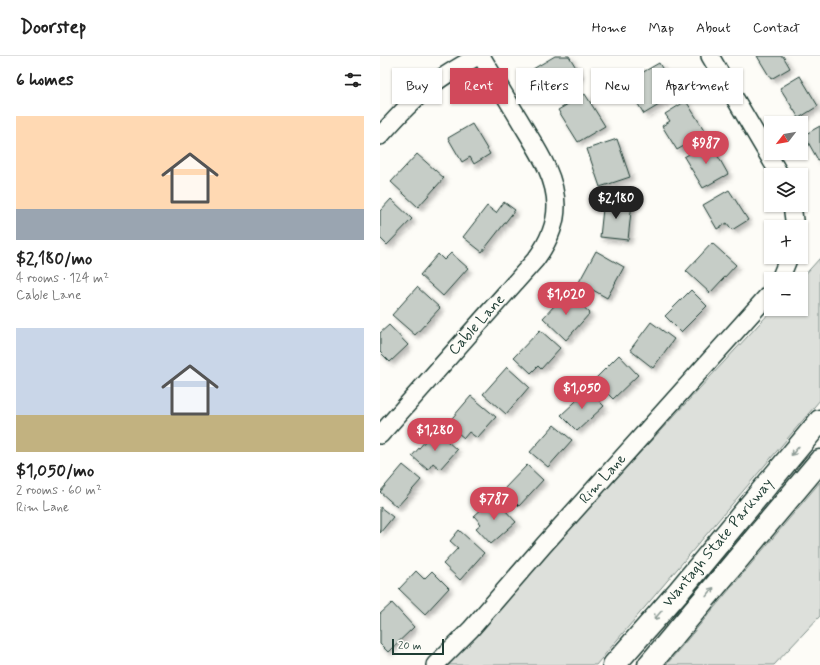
<!DOCTYPE html>
<html lang="en">
<head>
<meta charset="utf-8">
<style>
  body { margin:0; font-family:Mynerve,sans-serif; background:#f2f2f2; color:#222; height:100vh; display:flex; flex-direction:column; font-size:15px; white-space:nowrap }
  * { box-sizing:border-box; margin:0 }
  p { font-size:13px; color:#767676 }
  .icon { flex:none; width:22px; height:22px; fill:none; stroke:currentColor; stroke-width:2; stroke-linecap:round; stroke-linejoin:round }
  .map { position:relative; flex:1; overflow:hidden }
  .drawer { display:flex; flex-direction:column; background:#fff; width:380px }
  .drawer>* { flex:none }
  .top-card { position:absolute; left:12px; top:12px; width:368px; height:36px; display:flex; gap:8px }
  .needle { width:26px; rotate:239deg }
  .fabs { position:absolute; left:384px; top:60px; display:grid; gap:8px }
  .fabs a { display:grid; place-items:center; width:44px; height:44px; border-radius:0px; background:#fff; box-shadow:0 1px 3px #0004; font-size:20px }
  .scale { position:absolute; left:12px; bottom:10px; width:52px; box-sizing:border-box; padding-left:4px; border:2px solid #1f3d34; border-top:0; font-size:11px; line-height:14px; white-space:nowrap; color:#1f3d34; -webkit-text-stroke:3px #fdfcf7; paint-order:stroke }
  .price { position:absolute; translate:-50% -34px; padding:0 9px; border-radius:14px; background:#d1495b; color:#fff; font-size:13px; line-height:26px; filter:drop-shadow(0 1px 2px #0008) }
  .price::after { content:''; position:absolute; left:50%; top:24px; width:12px; height:9px; margin-left:-6px; background:inherit; clip-path:polygon(0 0,100% 0,50% 100%) }
  .price.on { background:#222; color:#fff }
  ul { padding:0; list-style:none }
  li { display:grid; align-content:center; gap:8px; height:212px; padding:0 16px }
  li span { display:grid; place-items:center; height:124px; border-radius:0px; color:#555 }
  li>.icon { margin-inline-start:auto }
  span .icon { width:72px; height:72px; fill:#fffc; stroke-width:1 }
  li b { font-size:17px }
  h2 { display:flex; justify-content:space-between; align-items:center; height:48px; padding:0 16px; font-size:17px }
  .chip { padding:0 14px; border-radius:0px; background:#fff; box-shadow:0 1px 3px #0004; font-size:14px; line-height:36px }
  .chip.on { background:#d1495b; color:#fff }
  header { display:flex; align-items:center; gap:24px; box-sizing:border-box; height:56px; padding:0 20px; background:#fff; border-bottom:1px solid #e0e0e0 }
  header strong { font-size:19px }
  nav { display:flex; gap:22px; margin-inline-start:auto; font-size:14px }
  main { display:flex; flex:1; min-height:0 }
  .map>svg:first-child { display:block }
  .green { fill:#dde0db; stroke:#7e8e88 }
  .building { fill:#c6cdc7; stroke:#1f3d34; filter:url(#shadow) }
  .lines { fill:none; stroke-linecap:round; stroke-linejoin:round }
  .minor-casing { stroke:#1f3d34; stroke-width:20 }
  .motorway-casing { stroke:#1f3d34; stroke-width:25 }
  .minor { stroke:#fdfcf7; stroke-width:17 }
  .motorway { stroke:#fdfcf7; stroke-width:22 }
  .oneway { stroke:#8e9c96 }
  .labels { text-anchor:middle; dominant-baseline:central; stroke-width:3; stroke-linejoin:round; paint-order:stroke }
  .street-label { font-size:15px; fill:#1f3d34; stroke:#fdfcf7 }
</style>
</head>
<body>
<header>
<strong>Doorstep</strong>
<nav><a>Home</a><a>Map</a><a>About</a><a>Contact</a></nav>
</header>
<main>
<section class="drawer">
<h2>6 homes<svg class="icon" aria-label="filters" viewBox="0 0 24 24"><path d="M4 7h16M4 17h16"/><circle cx="9" cy="7" r="2"/><circle cx="15" cy="17" r="2"/></svg></h2>
<ul>
<li><span style="background:linear-gradient(#ffd9b3 75%,#9aa5b1 0)"><svg class="icon" aria-label="home" viewBox="0 0 24 24"><path d="M3 11l9-7 9 7M6 9v11h12V9"/></svg></span><div><b>$2,180/mo</b><p>4 rooms · 124 m²</p><p>Cable Lane</p></div></li>
<li><span style="background:linear-gradient(#c9d6e8 70%,#c2b280 0)"><svg class="icon" aria-label="home" viewBox="0 0 24 24"><path d="M3 11l9-7 9 7M6 9v11h12V9"/></svg></span><div><b>$1,050/mo</b><p>2 rooms · 60 m²</p><p>Rim Lane</p></div></li>
</ul>
</section>
<div class="map">
<svg width="440" height="609" viewBox="0 0 440 609">
  <defs>
    <filter id="shadow"><feDropShadow dx="3.5" dy="3.5" stdDeviation="2" flood-color="#0004"/></filter>
  </defs>
  <rect width="100%" height="100%" fill="#fdfcf7"/>
  <filter id="ink" filterUnits="userSpaceOnUse"><feTurbulence type="fractalNoise" baseFrequency=".025" numOctaves="2"/><feDisplacementMap in="SourceGraphic" scale="8" xChannelSelector="R" yChannelSelector="G"/><feConvolveMatrix kernelMatrix="1 2 1 2 8 2 1 2 1" color-interpolation-filters="sRGB"/></filter>
  <g filter="url(#ink)">
    <g class="green">
      <path d="M440,202V344L216,609H60L94,576L393,253H421V223Z"/>
      <path d="M440,426V560L394,609H286Z"/>
    </g>
    <g class="building">
      <path d="M175,0H189L201,20L169,40L153,13Z"/>
      <path d="M377,0H403L410,12L391,23Z"/>
      <path d="M279,7L297,38L264,58L253,40L259,37L251,23Z"/>
      <path d="M420,20L438,50L419,62L400,32Z"/>
      <path d="M205,38L225,70L198,86L178,54Z"/>
      <path d="M306,45L326,77L297,94L282,70L290,65L285,58Z"/>
      <path d="M92,68L110,98L94,108L90,101L82,106L68,82Z"/>
      <path d="M440,70V103L438,104L424,79Z"/>
      <path d="M237,83L250,121L220,131L207,93Z"/>
      <path d="M330,86L348,118L323,132L304,101Z"/>
      <path d="M37,98L64,122L38,151L11,126Z"/>
      <path d="M349,134L368,164L352,174L347,167L337,173L323,149Z"/>
      <path d="M11,143L32,163L7,189L0,182V155Z"/>
      <path d="M224,143L252,146L248,184L220,181Z"/>
      <path d="M124,146L135,154L102,196L83,181L107,150L116,157Z"/>
      <path d="M332,187L356,209L330,237L306,215Z"/>
      <path d="M216,195L244,211L227,242L199,226Z"/>
      <path d="M71,197L88,212L63,240L40,219L58,198L64,204Z"/>
      <path d="M37,231L60,252L35,279L12,259Z"/>
      <path d="M311,234L327,250L301,276L285,260Z"/>
      <path d="M187,236L210,257L186,284L163,262Z"/>
      <path d="M271,266L294,283L273,312L250,294Z"/>
      <path d="M9,269L28,289L10,306L0,296V277Z"/>
      <path d="M160,274L180,292L161,313L158,310L151,317L134,301Z"/>
      <path d="M239,299L258,319L233,343L214,324Z"/>
      <path d="M127,311L149,331L126,358L103,338Z"/>
      <path d="M208,334L224,350L197,375L181,359Z"/>
      <path d="M91,340L116,361L97,382L89,376L84,382L67,368Z"/>
      <path d="M174,369L192,384L168,411L150,396Z"/>
      <path d="M55,374L77,394L60,413L53,407L48,414L32,400Z"/>
      <path d="M23,409L41,424L17,451L0,436Z"/>
      <path d="M147,409L163,424L139,450L123,434Z"/>
      <path d="M114,442L136,466L111,488L96,472L101,468L94,460Z"/>
      <path d="M0,451L13,461L0,477Z"/>
      <path d="M79,474L104,497L80,524L63,508L78,492L70,485Z"/>
      <path d="M36,515L44,523L52,515L69,532L45,558L19,533Z"/>
      <path d="M12,547L34,571L8,596L0,588V558Z"/>
    </g>
    <g class="lines">
      <g class="minor-casing">
        <g id="minor">
          <path d="M330,0L400,119"/>
          <path d="M0,80C17,61 35,41 56,26C69,16 84,8 98,0"/>
          <path d="M412,149L414,164V171"/>
          <path d="M400,223L409,201"/>
          <path d="M0,379L156,203C167,188 176,169 176,150C176,118 154,89 139,63C126,42 114,21 101,0"/>
          <path d="M55,609L91,573L163,490L391,236"/>
        </g>
      </g>
      <g class="motorway-casing">
        <g id="motorway">
          <path d="M234,609L299,535L440,365"/>
          <path d="M269,609L440,405"/>
        </g>
      </g>
      <use href="#minor" class="minor"/>
      <use href="#motorway" class="motorway"/>
    </g>
    <defs><path id="oneway-shaft" d="M-6 0H5M1.5-3L5.5 0L1.5 3" fill="none" stroke-width="1.6" stroke-linecap="round" stroke-linejoin="round"/></defs>
    <g class="oneway">
      <use href="#oneway-shaft" transform="translate(415 395) rotate(130)"/>
      <use href="#oneway-shaft" transform="translate(330 536) rotate(-50)"/>
      <use href="#oneway-shaft" transform="translate(278 559) rotate(131)"/>
    </g>
  </g>
  <g class="labels">
    <g class="street-label">
      <text transform="translate(97 269) rotate(-48)">Cable Lane</text>
      <text transform="translate(223 423) rotate(-48)">Rim Lane</text>
      <text transform="translate(338 487) rotate(-50)">Wantagh State Parkway</text>
    </g>
  </g>
</svg>
<div class="fabs">
<a><svg class="needle" viewBox="-14 -14 28 28"><path d="M0-13l5 13h-10z" fill="#e53935"/><path d="M0 13l5-13h-10z" fill="#767676"/></svg></a>
<a><svg class="icon" aria-label="layers" viewBox="0 0 24 24"><path d="M12 4l9 5-9 5-9-5zM3 14l9 5 9-5"/></svg></a>
<a>+</a>
<a>−</a>
</div>
<div class="scale">20 m</div>
<b class="price" style="left:326px;top:109px">$987</b>
<b class="price on" style="left:236px;top:164px">$2,180</b>
<b class="price" style="left:186px;top:260px">$1,020</b>
<b class="price" style="left:202px;top:354px">$1,050</b>
<b class="price" style="left:55px;top:396px">$1,280</b>
<b class="price" style="left:114px;top:465px">$787</b>
<div class="top-card">
<a class="chip">Buy</a>
<a class="chip on">Rent</a>
<a class="chip">Filters</a>
<a class="chip">New</a>
<a class="chip">Apartment</a>
</div>
</div>
</main>
</body>
</html>
